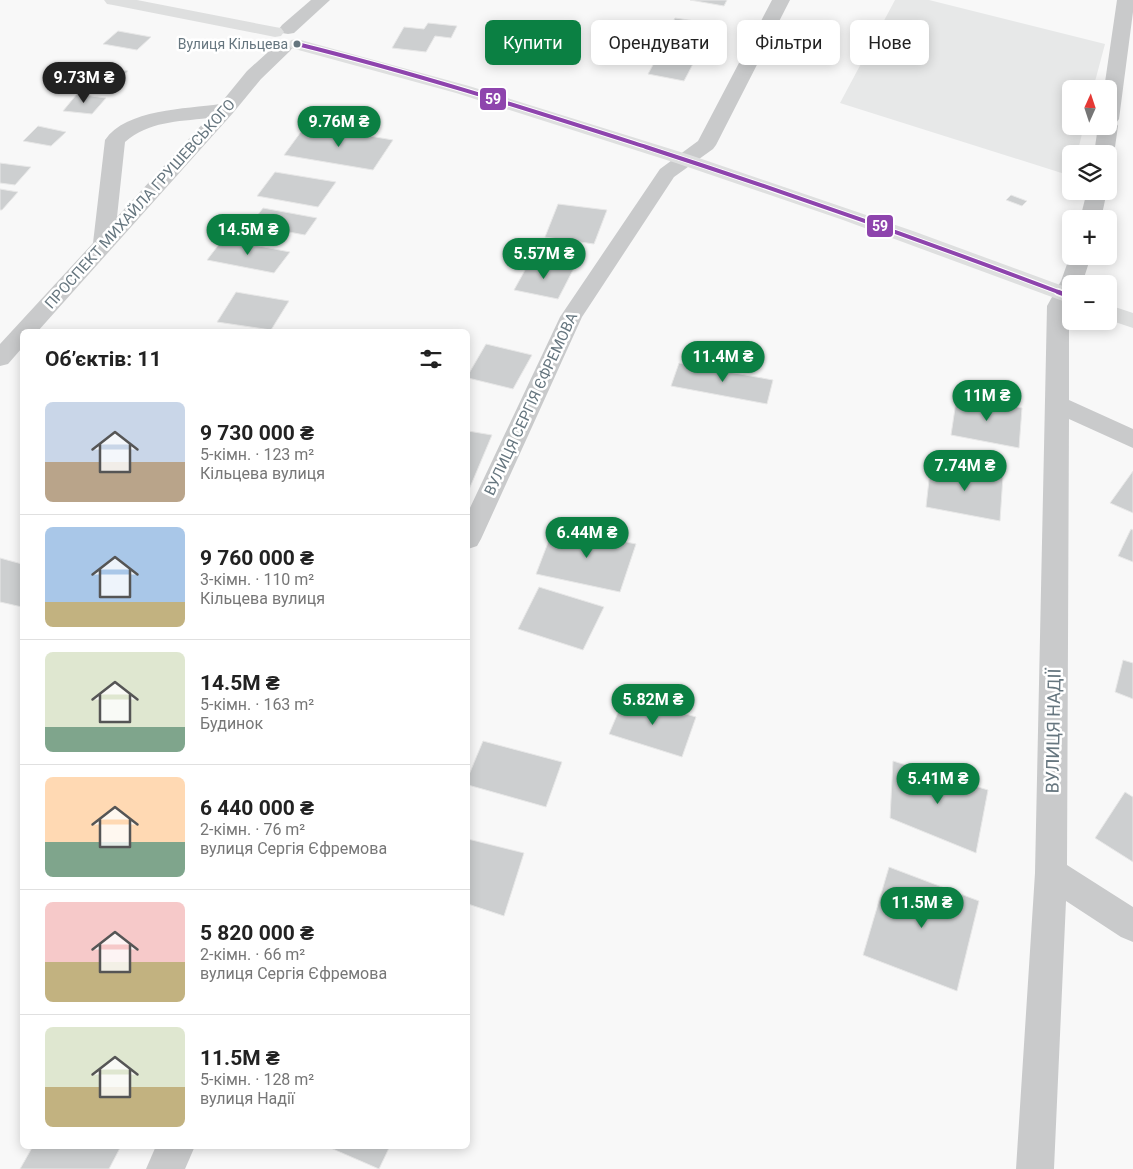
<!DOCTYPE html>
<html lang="uk">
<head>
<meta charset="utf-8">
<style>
  body { margin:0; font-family:Roboto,sans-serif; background:#f6f6f6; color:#222; height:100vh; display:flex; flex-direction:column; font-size:19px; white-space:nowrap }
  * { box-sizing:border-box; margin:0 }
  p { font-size:16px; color:#767676 }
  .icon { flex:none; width:28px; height:28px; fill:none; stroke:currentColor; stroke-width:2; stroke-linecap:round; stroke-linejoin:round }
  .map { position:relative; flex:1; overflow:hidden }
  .sheet { position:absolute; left:20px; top:329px; width:450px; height:820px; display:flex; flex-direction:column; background:#fff; border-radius:8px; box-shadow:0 2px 12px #0003 }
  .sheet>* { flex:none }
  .hud { position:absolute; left:485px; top:20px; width:475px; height:45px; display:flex; gap:10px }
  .needle { width:32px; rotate:3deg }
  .tools { position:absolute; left:1062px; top:80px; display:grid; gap:10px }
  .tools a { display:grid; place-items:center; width:55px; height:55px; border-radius:8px; background:#fff; box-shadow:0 2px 12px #0003; font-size:25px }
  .price { position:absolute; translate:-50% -42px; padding:0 11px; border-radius:18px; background:#0b8043; color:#fff; font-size:16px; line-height:32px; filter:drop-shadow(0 1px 2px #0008) }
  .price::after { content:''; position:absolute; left:50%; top:30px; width:15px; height:11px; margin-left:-8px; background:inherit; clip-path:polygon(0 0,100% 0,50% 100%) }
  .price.selected { background:#222; color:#fff }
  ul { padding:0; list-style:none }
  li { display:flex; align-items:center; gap:15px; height:125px; padding:0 25px }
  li+li { border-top:1px solid #e0e0e0 }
  li span { display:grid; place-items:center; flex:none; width:140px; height:100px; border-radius:8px; color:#555 }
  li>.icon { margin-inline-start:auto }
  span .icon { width:60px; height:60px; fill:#fffc; stroke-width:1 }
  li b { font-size:21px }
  h2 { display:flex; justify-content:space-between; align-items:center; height:60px; padding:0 25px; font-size:21px }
  .chip { padding:0 18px; border-radius:8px; background:#fff; box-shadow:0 2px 12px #0003; font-size:18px; line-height:45px }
  .chip.selected { background:#0b8043; color:#fff }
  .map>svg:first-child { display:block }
  .built { fill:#e7e8e8 }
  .building { fill:#cdcfd0; stroke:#e8e8e8 }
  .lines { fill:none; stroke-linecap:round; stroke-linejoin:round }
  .minor { fill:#c9cacb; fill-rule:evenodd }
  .major { fill:#dedfdf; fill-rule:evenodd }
  .bus-1-far1-casing { stroke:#fff; stroke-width:6 }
  .bus-1-casing { stroke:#fff; stroke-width:8 }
  .bus-1-far1 { stroke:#8e44ad; stroke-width:4 }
  .bus-1 { stroke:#8e44ad; stroke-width:4.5 }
  .bus-dot { fill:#66767f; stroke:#fff; stroke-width:2 }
  .labels { text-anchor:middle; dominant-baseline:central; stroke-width:5; stroke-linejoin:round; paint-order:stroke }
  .far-bus-label { font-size:14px; fill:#66767f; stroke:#fff; text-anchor:end }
  .far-street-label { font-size:15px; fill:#66767f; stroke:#fff }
  .street-label { font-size:18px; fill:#66767f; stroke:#fff }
  .line-badge { stroke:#fff; stroke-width:2 }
  .badge-label { font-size:14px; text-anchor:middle; font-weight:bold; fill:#fff }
</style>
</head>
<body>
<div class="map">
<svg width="1133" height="1169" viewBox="0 0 1133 1169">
  <rect width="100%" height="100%" fill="#f8f8f8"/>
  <path class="built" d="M895,0H929L1105,44L1093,89H1071V126H1084L1077,154H1071V176L840,103Z"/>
  <g class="building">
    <path d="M690,0H727L724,6Z"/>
    <path d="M675,18L708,23L700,38L667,33Z"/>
    <path d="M428,23L457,26L451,38L435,36L426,52L392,48L404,27L424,29Z"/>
    <path d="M118,31L151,37L137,50L103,44Z"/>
    <path d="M524,32L575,40L565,57L513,49Z"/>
    <path d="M659,54L695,60L684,81L648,74Z"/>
    <path d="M79,64L128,71L115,86L66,79Z"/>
    <path d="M77,94L106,98L92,114L63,111Z"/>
    <path d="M306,125L393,140L373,170L284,155Z"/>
    <path d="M38,126L66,132L51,146L23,141Z"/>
    <path d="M0,163L31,167L15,185L0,183Z"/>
    <path d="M275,172L336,182L318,207L257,196Z"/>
    <path d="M0,189L18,192L2,210H0Z"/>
    <path d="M1011,195L1027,201L1022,206L1006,200Z"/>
    <path d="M558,204L607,210L594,244L545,237Z"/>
    <path d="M263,208L317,218L305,235L250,225Z"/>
    <path d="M223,239L290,252L274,273L207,260Z"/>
    <path d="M530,261L573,270L558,299L514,290Z"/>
    <path d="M236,292L289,301L271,330L217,322Z"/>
    <path d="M486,344L532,355L513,389L468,378V375Z"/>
    <path d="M679,363L773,380L767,404L671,386Z"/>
    <path d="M957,395L1022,408L1019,448L951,435Z"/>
    <path d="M468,431L492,435L468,492Z"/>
    <path d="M931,462L1003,476L1000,521L926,507Z"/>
    <path d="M1133,471V513L1110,503Z"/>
    <path d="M554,527L636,544L620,592L536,574Z"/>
    <path d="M1131,529L1133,530V562L1118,556Z"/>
    <path d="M0,558L22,564V607L0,602Z"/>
    <path d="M539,587L604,607L583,650L518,629Z"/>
    <path d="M1123,660L1133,663V699L1115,692Z"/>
    <path d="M625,696L696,717L682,757L609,734Z"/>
    <path d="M483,741L562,762L546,807L468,785V777Z"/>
    <path d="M893,761L988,790L976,853L890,818Z"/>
    <path d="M1125,792L1133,797V862L1095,838Z"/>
    <path d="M468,839L524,853L504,916L468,904Z"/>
    <path d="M889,867L979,901L957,991L863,955Z"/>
    <path d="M33,1146H121L109,1169H20Z"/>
    <path d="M326,1146H390L379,1169Z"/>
  </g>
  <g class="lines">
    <g class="minor">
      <path d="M311,0H330L294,33L288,34L282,33L279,29L282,25Z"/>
      <path d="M772,0H790L716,145L713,149L674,177L582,317L481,539L477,546L468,549V512L560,317L660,169L698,141Z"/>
      <path d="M1117,0H1133V12L1119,119L1116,123L1118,126L1114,154L1109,159V154H1094L1098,126H1109V89H1104Z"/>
      <path d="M284,42L290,43L293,47L290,51L261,79L233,113L38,331H22V348L8,364L0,366V344L93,243L105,140C126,109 186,109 220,104L247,71L278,43ZM208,118L117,217L125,142C150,121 176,122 208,118Z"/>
      <path d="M1087,191H1107L1101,219H1080Z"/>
      <path d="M1071,253V256H1091L1082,284H1071V302L1069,306V400L1133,429V448L1069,419L1067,865L1133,907V942L1121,937L1066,901L1054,1169H1016L1035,873L1047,306L1061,281Z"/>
      <path d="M156,1146H195L185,1169H146Z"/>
    </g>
    <g class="major">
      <path d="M104,0H137L275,27L281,28L284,32L281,36L275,37L113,5L107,4Z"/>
      <path d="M297,39L469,86L690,155L913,231L1071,289V304L843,220L676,163L456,93L291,48L288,44L291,40Z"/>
      <path d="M1109,305L1133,313V328L1109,320Z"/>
    </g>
    <g class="bus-1-far1-casing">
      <path id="bus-1-far1" d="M297,44C415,73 530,110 646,147C785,192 924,241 1061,293"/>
    </g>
    <g class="bus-1-casing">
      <path id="bus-1" d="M1058,292L1071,297"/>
    </g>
    <use href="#bus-1-far1" class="bus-1-far1"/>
    <use href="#bus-1" class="bus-1"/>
  </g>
  <circle class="bus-dot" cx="297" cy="44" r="4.5"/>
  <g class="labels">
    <g class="far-bus-label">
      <text x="288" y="44">Вулиця Кільцева</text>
    </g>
    <g class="far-street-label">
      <text transform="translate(140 204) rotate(-48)">ПРОСПЕКТ МИХАЙЛА ГРУШЕВСЬКОГО</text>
      <text transform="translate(531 404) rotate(-65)">ВУЛИЦЯ СЕРГІЯ ЄФРЕМОВА</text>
    </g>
    <g class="street-label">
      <text transform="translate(1053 731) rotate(-89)">ВУЛИЦЯ НАДІЇ</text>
    </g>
  </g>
  <g class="line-badge">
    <rect x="479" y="87" width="28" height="24" rx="5" fill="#8e44ad"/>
    <rect x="866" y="214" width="28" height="24" rx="5" fill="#8e44ad"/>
  </g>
  <g class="badge-label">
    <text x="493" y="104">59</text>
    <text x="880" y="231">59</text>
  </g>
</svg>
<div class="tools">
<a><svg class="needle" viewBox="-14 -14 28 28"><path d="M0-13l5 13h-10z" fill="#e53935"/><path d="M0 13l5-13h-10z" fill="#767676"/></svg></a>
<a><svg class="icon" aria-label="layers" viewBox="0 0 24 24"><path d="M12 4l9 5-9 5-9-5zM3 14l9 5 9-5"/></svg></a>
<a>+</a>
<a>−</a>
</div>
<b class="price selected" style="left:84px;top:104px">9.73M ₴</b>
<b class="price" style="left:339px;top:148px">9.76M ₴</b>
<b class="price" style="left:248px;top:256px">14.5M ₴</b>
<b class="price" style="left:544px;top:280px">5.57M ₴</b>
<b class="price" style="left:723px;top:383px">11.4M ₴</b>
<b class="price" style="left:987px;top:422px">11M ₴</b>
<b class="price" style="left:965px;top:492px">7.74M ₴</b>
<b class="price" style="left:587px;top:559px">6.44M ₴</b>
<b class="price" style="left:653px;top:726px">5.82M ₴</b>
<b class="price" style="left:938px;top:805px">5.41M ₴</b>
<b class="price" style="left:922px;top:929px">11.5M ₴</b>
<div class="hud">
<a class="chip selected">Купити</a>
<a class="chip">Орендувати</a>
<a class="chip">Фільтри</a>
<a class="chip">Нове</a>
</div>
<section class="sheet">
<h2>Об’єктів: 11<svg class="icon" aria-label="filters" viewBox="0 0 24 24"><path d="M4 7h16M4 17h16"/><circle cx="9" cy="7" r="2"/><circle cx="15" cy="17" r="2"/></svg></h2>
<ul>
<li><span style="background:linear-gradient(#c9d6e8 60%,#b9a48a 0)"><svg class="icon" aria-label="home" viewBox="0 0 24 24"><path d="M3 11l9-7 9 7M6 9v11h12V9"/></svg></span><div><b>9 730 000 ₴</b><p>5-кімн. · 123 m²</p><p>Кільцева вулиця</p></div></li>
<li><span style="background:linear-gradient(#a9c7e8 75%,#c2b280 0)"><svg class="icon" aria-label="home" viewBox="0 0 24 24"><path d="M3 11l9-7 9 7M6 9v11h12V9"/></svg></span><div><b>9 760 000 ₴</b><p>3-кімн. · 110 m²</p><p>Кільцева вулиця</p></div></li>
<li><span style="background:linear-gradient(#dfe7d0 75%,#7fa58c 0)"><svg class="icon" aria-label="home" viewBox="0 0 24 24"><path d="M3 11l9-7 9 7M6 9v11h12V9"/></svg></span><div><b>14.5M ₴</b><p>5-кімн. · 163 m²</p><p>Будинок</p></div></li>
<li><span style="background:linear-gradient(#ffd9b3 65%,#7fa58c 0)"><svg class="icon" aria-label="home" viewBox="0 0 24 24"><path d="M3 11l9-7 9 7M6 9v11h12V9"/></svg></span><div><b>6 440 000 ₴</b><p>2-кімн. · 76 m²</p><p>вулиця Сергія Єфремова</p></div></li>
<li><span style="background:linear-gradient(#f6c9c9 60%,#c2b280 0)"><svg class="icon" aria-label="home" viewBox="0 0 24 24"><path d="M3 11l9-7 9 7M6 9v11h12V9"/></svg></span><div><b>5 820 000 ₴</b><p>2-кімн. · 66 m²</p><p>вулиця Сергія Єфремова</p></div></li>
<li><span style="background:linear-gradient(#dfe7d0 60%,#c2b280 0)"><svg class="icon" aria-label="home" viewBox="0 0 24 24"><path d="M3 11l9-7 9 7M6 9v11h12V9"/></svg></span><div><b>11.5M ₴</b><p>5-кімн. · 128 m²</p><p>вулиця Надії</p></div></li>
</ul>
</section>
</div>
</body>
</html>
